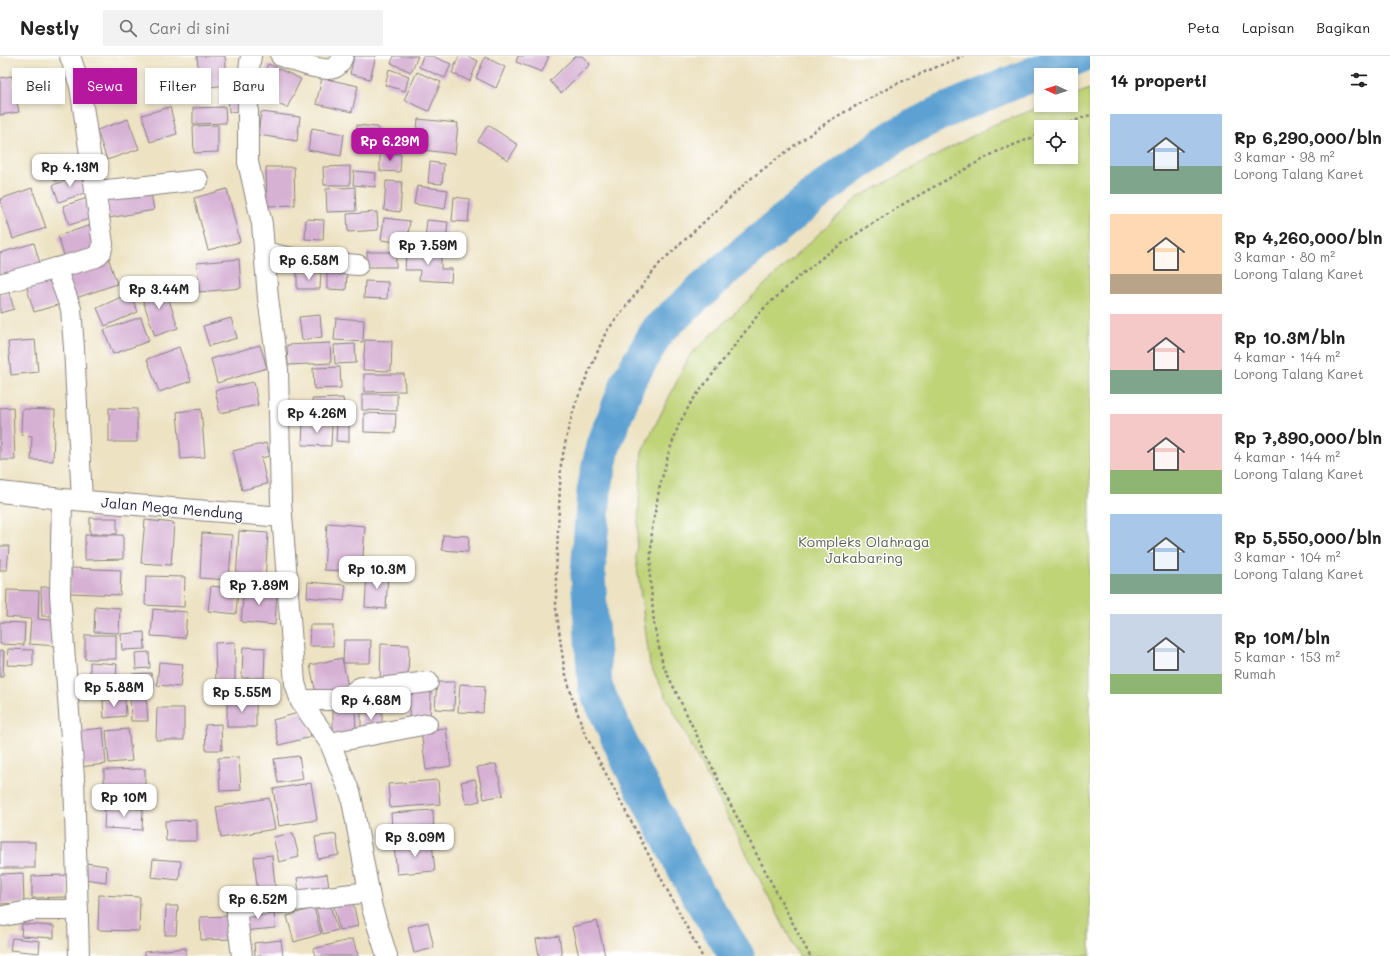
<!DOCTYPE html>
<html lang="id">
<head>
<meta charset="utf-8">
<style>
  body { margin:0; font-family:Mali,sans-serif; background:#f2f2f2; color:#222; height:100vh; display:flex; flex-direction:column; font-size:15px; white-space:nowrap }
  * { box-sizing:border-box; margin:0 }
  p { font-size:13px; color:#767676 }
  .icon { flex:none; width:22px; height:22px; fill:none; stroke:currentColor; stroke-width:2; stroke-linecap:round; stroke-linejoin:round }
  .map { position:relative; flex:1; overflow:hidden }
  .panel { display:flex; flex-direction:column; background:#fff; width:300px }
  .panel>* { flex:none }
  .hud { position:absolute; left:12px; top:12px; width:380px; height:36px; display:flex; gap:8px }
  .needle { width:26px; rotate:273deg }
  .controls { position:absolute; left:1034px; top:12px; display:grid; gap:8px }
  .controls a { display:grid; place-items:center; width:44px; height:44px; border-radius:0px; background:#fff; box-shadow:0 2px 6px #0003; font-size:20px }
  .price { position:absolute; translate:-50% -34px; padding:0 9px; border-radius:8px; background:#fff; color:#222; font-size:13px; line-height:26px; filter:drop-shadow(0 1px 2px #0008) }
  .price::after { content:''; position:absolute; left:50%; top:24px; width:12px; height:9px; margin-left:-6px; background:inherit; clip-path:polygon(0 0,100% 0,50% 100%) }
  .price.current { background:#b5179e; color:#fff }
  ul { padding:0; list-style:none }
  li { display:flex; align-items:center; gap:12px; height:100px; padding:0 20px }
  li span { display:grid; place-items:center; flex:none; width:112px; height:80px; border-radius:0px; color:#555 }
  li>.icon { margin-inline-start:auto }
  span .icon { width:48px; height:48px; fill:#fffc; stroke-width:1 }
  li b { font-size:17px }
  h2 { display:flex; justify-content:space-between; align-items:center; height:48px; padding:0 20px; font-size:17px }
  .chip { padding:0 14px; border-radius:0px; background:#fff; box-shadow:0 2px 6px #0003; font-size:14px; line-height:36px }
  .chip.current { background:#b5179e; color:#fff }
  header { display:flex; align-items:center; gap:24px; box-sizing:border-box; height:56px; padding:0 20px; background:#fff; border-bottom:1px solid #e0e0e0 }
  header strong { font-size:19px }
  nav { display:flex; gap:22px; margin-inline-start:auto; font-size:14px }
  .search { width:280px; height:36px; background:#f2f2f2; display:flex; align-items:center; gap:10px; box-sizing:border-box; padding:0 14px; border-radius:0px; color:#767676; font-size:15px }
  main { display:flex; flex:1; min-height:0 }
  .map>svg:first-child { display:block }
  .green { fill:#bfd377; stroke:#707a59; fill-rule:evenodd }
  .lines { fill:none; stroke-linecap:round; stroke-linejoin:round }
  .river { stroke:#5da1d2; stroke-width:35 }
  .building { fill:#d6b1d4 }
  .minor-casing { stroke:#88827e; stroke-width:22 }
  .path { stroke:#88827e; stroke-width:2.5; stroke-dasharray:3 3; stroke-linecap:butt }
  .minor { stroke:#fff; stroke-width:20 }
  .labels { text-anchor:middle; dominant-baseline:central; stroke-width:3; stroke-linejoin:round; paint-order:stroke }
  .street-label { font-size:14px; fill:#22223b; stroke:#fff }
  .park-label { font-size:14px; fill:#596050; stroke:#fff }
</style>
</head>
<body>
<header>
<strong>Nestly</strong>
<div class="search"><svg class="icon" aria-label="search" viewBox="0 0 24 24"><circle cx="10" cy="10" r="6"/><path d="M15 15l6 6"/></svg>Cari di sini</div>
<nav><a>Peta</a><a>Lapisan</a><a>Bagikan</a></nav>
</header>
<main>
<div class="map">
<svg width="1090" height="900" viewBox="0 0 1090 900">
  <rect width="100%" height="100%" fill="#fff"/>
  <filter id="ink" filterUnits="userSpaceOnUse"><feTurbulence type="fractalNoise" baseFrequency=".025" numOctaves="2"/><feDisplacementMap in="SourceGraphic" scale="8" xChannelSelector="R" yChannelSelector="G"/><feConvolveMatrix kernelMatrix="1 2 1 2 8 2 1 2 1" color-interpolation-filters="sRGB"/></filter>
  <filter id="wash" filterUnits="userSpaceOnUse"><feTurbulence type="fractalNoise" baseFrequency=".012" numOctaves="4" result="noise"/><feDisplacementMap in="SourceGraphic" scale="16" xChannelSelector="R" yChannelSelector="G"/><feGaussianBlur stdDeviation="0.9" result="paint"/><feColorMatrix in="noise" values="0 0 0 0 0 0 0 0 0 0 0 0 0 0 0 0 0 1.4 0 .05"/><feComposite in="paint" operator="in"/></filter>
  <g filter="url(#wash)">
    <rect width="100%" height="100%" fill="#ede2c2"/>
    <path class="green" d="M1090,33V900H799L650,609L636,503L642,396L690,299L857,142L993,69L1046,49H1071V40ZM1041,71H1071V101H1041Z"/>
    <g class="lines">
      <path class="river" d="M737,900L697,837L630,708L595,631L588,518L594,435L603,391L629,324L658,274L728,211L824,132L895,80L942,56L1048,12L1080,0"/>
    </g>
    <g id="blocks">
      <g class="building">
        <path d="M197,0H225L228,29L200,32Z"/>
        <path d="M354,0H376L370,23L350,18Z"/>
        <path d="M394,0H418L411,16L391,7Z"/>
        <path d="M423,0H432L451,8L445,22L419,11Z"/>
        <path d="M459,0H467L478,5L470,25L452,17Z"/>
        <path d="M518,0H549L542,16L516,6Z"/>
        <path d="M575,0H582L590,8L561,37L550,25Z"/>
        <path d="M485,1L505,11L496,32L476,22Z"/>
        <path d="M268,8L301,23L287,52L255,38Z"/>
        <path d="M389,13L409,20L405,35L385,29Z"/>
        <path d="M417,16L441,26L429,55L404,44Z"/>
        <path d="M49,17L51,38L18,40L17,19Z"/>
        <path d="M12,20L19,56L0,59V22Z"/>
        <path d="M322,22L358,30L352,56L316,48Z"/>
        <path d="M242,32L243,55L229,56L228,34Z"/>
        <path d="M170,51L177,78L150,86L142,59Z"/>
        <path d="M225,51L226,67L193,68V52Z"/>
        <path d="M261,56L300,61L297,85L258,79Z"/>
        <path d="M128,63L139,93L107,104L97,74Z"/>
        <path d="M418,63L458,67L455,98L415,93Z"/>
        <path d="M218,69V96L194,97L193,70Z"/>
        <path d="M357,69L378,71L377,90L356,88Z"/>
        <path d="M488,69L518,89L508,104L478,85Z"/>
        <path d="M312,72L344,78L341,100L308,94Z"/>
        <path d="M381,78L410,80L409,94L380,91Z"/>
        <path d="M380,97L401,98L400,116L380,115Z"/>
        <path d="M72,103L76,119L55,125L51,108Z"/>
        <path d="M430,106L444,108L442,128L428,127Z"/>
        <path d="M350,110V129H324L323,111Z"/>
        <path d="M266,111H294L295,149L267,150Z"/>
        <path d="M354,115L376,117L375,131L353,129Z"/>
        <path d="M81,119L87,136L59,146L53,129Z"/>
        <path d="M386,125L402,126L400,156L384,154Z"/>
        <path d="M417,130L448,134L445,153L414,148Z"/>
        <path d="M150,131L154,154L109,162L105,139Z"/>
        <path d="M355,131L356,155L327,156L326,133Z"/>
        <path d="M32,132L46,172L13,183L0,143Z"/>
        <path d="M227,133L240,186L208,194L194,142Z"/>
        <path d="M454,141L470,143L468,166L452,165Z"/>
        <path d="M87,142L93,162L69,169L63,150Z"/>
        <path d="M377,156L378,174L348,176L347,158Z"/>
        <path d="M384,162L410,165L407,187L381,184Z"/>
        <path d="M306,163L324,164L323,184L305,183Z"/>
        <path d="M427,164L448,166L446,186L425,184Z"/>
        <path d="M94,168L101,191L65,203L58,180Z"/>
        <path d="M34,187L41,211L0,223V197Z"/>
        <path d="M406,195L441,196V213H452L451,226L419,224L420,214H405Z"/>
        <rect x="367" y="196" width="29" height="15"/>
        <path d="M108,201L117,228L70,244L61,218Z"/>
        <path d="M239,203L241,232L199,236L197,207Z"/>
        <path d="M327,215L347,216L346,234L327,233Z"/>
        <path d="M297,216L321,217L320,233H297Z"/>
        <path d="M57,221L64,247L34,256L26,229Z"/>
        <path d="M365,225L388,226L387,243L364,242Z"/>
        <path d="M164,228L178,272L155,280L140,236Z"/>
        <path d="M9,236L14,253L0,257V238Z"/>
        <path d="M130,237L138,256L105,270L97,252Z"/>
        <path d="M320,259L322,281L302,284L299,261Z"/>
        <path d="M141,261L149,285L113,298L104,274Z"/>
        <path d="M231,262L237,282L209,290L203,270Z"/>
        <path d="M336,262L364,264L363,286L334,284Z"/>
        <path d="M35,284L38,316L11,319L8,286Z"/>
        <path d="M365,284L392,285L391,315L363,314Z"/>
        <path d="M330,287L331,307L288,309L287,289Z"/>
        <path d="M355,288L356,307L335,308L334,289Z"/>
        <path d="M260,289L267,312L217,327L211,303Z"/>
        <path d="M179,291L191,325L159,336L147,303Z"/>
        <path d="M340,311L341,332L314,333L313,312Z"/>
        <path d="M364,318H404L405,335L364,336Z"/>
        <path d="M254,326L258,349L220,357L215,334Z"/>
        <path d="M362,338H397V355L362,354Z"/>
        <path d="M343,342L345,362L313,364L312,343Z"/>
        <path d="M13,351L15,404H0V352Z"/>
        <path d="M109,352L137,353V386H109Z"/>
        <path d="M22,353L55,354L53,405L31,404L32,380L21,379Z"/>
        <path d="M201,353L205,401L181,403L177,356Z"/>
        <path d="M364,357L396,358L395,377L364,376Z"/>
        <path d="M303,366L332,368L331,390L302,389Z"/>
        <path d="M337,368H349V386L336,385Z"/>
        <path d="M266,387L270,400L261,402L267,428L242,434L233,395Z"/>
        <rect x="90" y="462" width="27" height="16"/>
        <path d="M145,464L174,467L171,509L141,507Z"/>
        <path d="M327,467L365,470L362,516L324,514Z"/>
        <path d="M239,475L268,477L265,525L236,523Z"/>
        <path d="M202,477L232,479L229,524L200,522Z"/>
        <path d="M85,479H123V503L85,504Z"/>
        <path d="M443,479L469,480L468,496L442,494Z"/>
        <path d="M0,490H9L7,514H0Z"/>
        <path d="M71,512L121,514L120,539L70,537Z"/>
        <path d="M367,515L388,516L386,553L365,551Z"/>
        <path d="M146,520L185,521L184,551L145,549Z"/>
        <path d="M308,526L346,529L344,545L307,541Z"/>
        <path d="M211,530L238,533L236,558L208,555Z"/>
        <path d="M41,531H57V560H42Z"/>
        <path d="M244,532L277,534L275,569L241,566Z"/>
        <path d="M7,534L39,535L38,563L60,565L58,590L29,588L31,563L6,561Z"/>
        <path d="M95,550L120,552L119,577L94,576Z"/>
        <path d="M153,553L187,556L185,582L151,580Z"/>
        <path d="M0,566L25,567L24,589L0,588Z"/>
        <path d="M310,569H333V590H309Z"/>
        <path d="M144,576L145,593L122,594L121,578Z"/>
        <rect x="85" y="579" width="31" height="24"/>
        <path d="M344,584H371L370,607H343Z"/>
        <path d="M235,586V625H216L215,587Z"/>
        <path d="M381,588L409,589L408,628L380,627Z"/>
        <path d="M243,591L265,592L264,622H242Z"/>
        <path d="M8,593L33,594V610L7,609Z"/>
        <path d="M0,594L4,595L3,621H0Z"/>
        <path d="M149,596L150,612L136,613L135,597Z"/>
        <path d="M342,602L348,631L316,638L310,609Z"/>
        <path d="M90,606L117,608L116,622L90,621Z"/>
        <path d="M159,606L183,608L180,631L157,629Z"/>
        <path d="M151,617L153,632L134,634L132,618Z"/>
        <path d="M79,624H115L116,638H79Z"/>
        <path d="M437,626H455L454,654L435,653Z"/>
        <path d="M460,628L485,630L483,657L458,656Z"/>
        <path d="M410,636H431L430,664L409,663Z"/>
        <path d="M146,639L148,665H131L130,640Z"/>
        <path d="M125,643L126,660L104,662L103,644Z"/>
        <rect x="227" y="643" width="29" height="28"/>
        <path d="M355,651L356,678H333V652Z"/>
        <path d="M157,652H184V684H156Z"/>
        <path d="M305,655L311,681L279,689L273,664Z"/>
        <path d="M361,657H382V673L361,674Z"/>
        <path d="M221,668L222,694H206L205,669Z"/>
        <path d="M103,672L106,708L79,711L75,675Z"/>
        <path d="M446,672L451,710L426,714L421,675Z"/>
        <path d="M128,673L132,705L109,707L106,675Z"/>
        <path d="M299,700L303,723L278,727L274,703Z"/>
        <path d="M239,701L241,734L220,735L218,702Z"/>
        <path d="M496,708L503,739L484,743L477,711Z"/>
        <path d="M145,713V737L104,738V714Z"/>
        <path d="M475,723L480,745L466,748L461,726Z"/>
        <path d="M438,724L440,748L390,752L388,728Z"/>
        <path d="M311,727L317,764L279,770L273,733Z"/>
        <path d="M269,742L275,773L221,782L216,751Z"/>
        <path d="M105,751L143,753L142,774L104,772Z"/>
        <path d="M433,754L434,783L393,786L391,757Z"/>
        <path d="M197,764V785H166L165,765Z"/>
        <path d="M293,777L299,801L279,806L273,781Z"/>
        <path d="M336,778L339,799L318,803L315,781Z"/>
        <rect x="0" y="786" width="35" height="26"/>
        <path d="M432,786L435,815L397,818L394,790Z"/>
        <path d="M272,799L276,839L258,841L254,801Z"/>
        <path d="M153,803L181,805L179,824L151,821Z"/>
        <path d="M86,807L107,810L106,826L84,823Z"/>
        <path d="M23,817L24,847L0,848V818Z"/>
        <path d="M327,818L330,838L300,842L297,822Z"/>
        <path d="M67,819L68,841L32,842V820Z"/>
        <path d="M99,839L140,841L139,875L98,874Z"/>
        <path d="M329,845L337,874L323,878L315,849Z"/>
        <path d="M353,846L358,870L339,874L334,850Z"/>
        <path d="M166,850H178L176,879H165Z"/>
        <path d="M314,852L321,878L294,886L287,860Z"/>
        <path d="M274,854L275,872L243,875L241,857Z"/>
        <path d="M231,860L232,883L201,884L200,861Z"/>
        <path d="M597,865L605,900H579L572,871Z"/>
        <path d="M428,866L434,892L414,897L408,871Z"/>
        <path d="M22,868L54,870V882L21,880Z"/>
        <path d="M559,880L562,900H539L536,883Z"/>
        <path d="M12,882L40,885L39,897L10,894Z"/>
        <path d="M353,883L358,900H315L313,893Z"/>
        <path d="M281,884L283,900H255L254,887Z"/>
        <path d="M186,892V900H144V896Z"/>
      </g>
    </g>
  </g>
  <g filter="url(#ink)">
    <use href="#blocks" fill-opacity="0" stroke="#88827e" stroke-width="1"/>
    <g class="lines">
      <g class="minor-casing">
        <g id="minor">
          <path d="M251,0L248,19V106L262,168L268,242L278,314L281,446L295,627L301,646L330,687L351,739L372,852L387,900"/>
          <path d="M281,0C293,4 323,17 334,12C339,10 341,5 343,0"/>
          <path d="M95,135L138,131L198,124"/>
          <path d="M264,196L301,204L358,209"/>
          <path d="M56,212L71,253L74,292L82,444"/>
          <path d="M0,228L96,201L101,196L103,188L80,30L70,0"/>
          <path d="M0,436L62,443L282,461"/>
          <path d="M62,443L60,539L74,721L79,900"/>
          <path d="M300,644H341L346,642L359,632L362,631L380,632L428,626"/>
          <path d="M330,687L427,668"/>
          <path d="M4,860L33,854H78"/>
          <path d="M242,900L237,861V856L243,851L369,836"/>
        </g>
      </g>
      <g class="path">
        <path d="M1059,71L1090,59"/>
        <path d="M702,900L585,678L572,641L564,611L556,552V517L561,408L568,374L576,346L606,276L660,207L749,124L802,84L832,63L896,28L963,0"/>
        <path d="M810,900L727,742L663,609L654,568L650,520L652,473L659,434L668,399L679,368L692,345L761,255L795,224L824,200L864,173L905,147L996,96L1041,78"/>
      </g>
      <use href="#minor" class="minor"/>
    </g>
  </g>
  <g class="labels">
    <g class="street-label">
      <text transform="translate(172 452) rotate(5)">Jalan Mega Mendung</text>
    </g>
    <g class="park-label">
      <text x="864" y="485">Kompleks Olahraga<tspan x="864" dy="16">Jakabaring</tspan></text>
    </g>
  </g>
</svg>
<div class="controls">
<a><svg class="needle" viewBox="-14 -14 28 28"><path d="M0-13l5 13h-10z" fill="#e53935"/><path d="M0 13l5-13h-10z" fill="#767676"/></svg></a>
<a><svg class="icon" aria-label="locate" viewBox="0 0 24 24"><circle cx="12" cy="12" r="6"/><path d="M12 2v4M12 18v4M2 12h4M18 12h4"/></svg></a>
</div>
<b class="price current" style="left:390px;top:106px">Rp 6.29M</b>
<b class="price" style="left:70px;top:132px">Rp 4.13M</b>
<b class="price" style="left:428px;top:210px">Rp 7.59M</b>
<b class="price" style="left:309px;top:225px">Rp 6.58M</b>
<b class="price" style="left:159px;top:254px">Rp 3.44M</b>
<b class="price" style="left:317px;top:378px">Rp 4.26M</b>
<b class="price" style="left:377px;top:534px">Rp 10.3M</b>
<b class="price" style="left:259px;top:550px">Rp 7.89M</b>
<b class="price" style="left:114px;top:652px">Rp 5.88M</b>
<b class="price" style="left:242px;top:657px">Rp 5.55M</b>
<b class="price" style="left:371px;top:665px">Rp 4.68M</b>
<b class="price" style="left:124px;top:762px">Rp 10M</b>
<b class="price" style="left:415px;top:802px">Rp 3.09M</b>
<b class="price" style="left:258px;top:864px">Rp 6.52M</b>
<div class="hud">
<a class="chip">Beli</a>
<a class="chip current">Sewa</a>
<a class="chip">Filter</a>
<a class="chip">Baru</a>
</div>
</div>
<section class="panel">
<h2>14 properti<svg class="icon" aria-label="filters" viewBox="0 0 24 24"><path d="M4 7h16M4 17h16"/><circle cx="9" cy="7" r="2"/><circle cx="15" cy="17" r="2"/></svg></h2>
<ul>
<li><span style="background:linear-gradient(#a9c7e8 65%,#7fa58c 0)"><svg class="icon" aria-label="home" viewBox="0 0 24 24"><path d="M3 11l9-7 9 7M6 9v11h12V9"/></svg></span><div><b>Rp 6,290,000/bln</b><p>3 kamar · 98 m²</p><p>Lorong Talang Karet</p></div></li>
<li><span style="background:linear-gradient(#ffd9b3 75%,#b9a48a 0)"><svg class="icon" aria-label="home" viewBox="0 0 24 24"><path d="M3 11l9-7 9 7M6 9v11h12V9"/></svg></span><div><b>Rp 4,260,000/bln</b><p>3 kamar · 80 m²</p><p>Lorong Talang Karet</p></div></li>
<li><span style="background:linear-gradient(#f6c9c9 70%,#7fa58c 0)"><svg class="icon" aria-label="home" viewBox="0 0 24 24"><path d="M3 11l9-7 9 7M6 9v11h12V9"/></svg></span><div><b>Rp 10.3M/bln</b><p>4 kamar · 144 m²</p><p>Lorong Talang Karet</p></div></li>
<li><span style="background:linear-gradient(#f6c9c9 70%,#8fb573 0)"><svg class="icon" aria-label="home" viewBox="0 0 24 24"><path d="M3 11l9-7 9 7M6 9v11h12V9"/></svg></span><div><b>Rp 7,890,000/bln</b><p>4 kamar · 144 m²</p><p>Lorong Talang Karet</p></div></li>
<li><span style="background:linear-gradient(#a9c7e8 75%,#7fa58c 0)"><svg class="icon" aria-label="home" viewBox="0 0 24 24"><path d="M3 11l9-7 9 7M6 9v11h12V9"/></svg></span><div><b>Rp 5,550,000/bln</b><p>3 kamar · 104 m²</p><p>Lorong Talang Karet</p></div></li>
<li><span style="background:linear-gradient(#c9d6e8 75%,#8fb573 0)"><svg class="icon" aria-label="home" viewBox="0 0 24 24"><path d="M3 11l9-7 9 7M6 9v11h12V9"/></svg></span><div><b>Rp 10M/bln</b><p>5 kamar · 153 m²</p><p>Rumah</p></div></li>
</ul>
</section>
</main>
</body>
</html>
